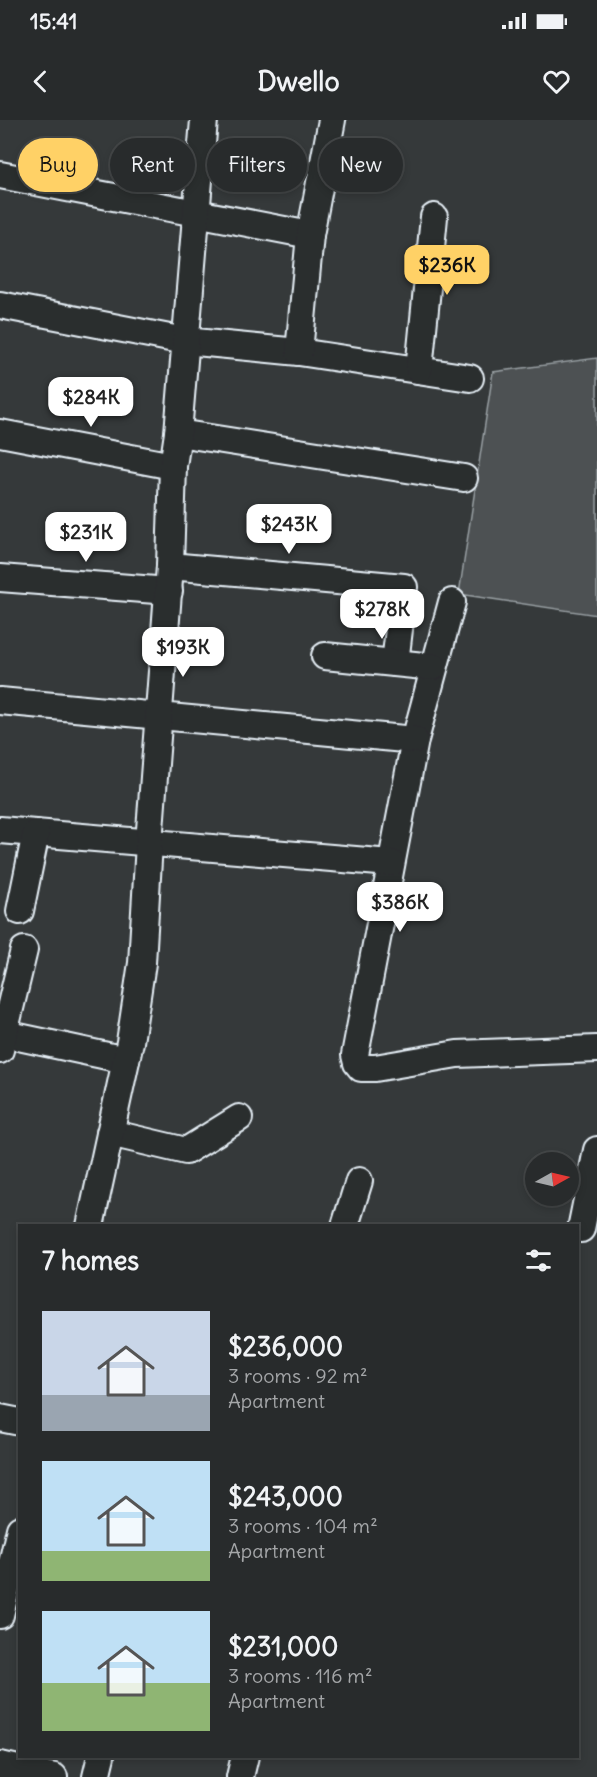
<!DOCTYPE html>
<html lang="en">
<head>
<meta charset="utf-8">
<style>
  body { margin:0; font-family:Delius,sans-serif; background:#343738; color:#f1f3f6; height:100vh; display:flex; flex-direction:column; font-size:22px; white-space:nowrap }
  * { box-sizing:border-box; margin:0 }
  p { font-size:20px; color:#a5a7a9 }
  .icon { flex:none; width:33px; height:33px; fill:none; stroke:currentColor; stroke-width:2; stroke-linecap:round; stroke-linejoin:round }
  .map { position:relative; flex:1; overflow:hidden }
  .details { position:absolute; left:18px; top:1104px; width:561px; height:534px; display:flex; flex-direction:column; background:#282b2c; border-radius:0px; box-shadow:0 3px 9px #0003,0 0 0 2px #444748 }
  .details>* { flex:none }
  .top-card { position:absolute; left:18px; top:18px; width:561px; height:54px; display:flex; gap:12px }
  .needle { width:39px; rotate:82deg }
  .fabs { position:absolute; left:525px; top:1032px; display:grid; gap:12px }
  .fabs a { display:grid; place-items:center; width:54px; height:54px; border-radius:50%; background:#282b2c; box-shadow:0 3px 9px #0003,0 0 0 2px #444748; font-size:30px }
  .price { position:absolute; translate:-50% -51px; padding:0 14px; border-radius:12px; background:#fff; color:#222; font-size:20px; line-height:39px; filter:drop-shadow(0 2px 3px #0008) }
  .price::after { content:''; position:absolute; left:50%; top:36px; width:18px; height:14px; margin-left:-9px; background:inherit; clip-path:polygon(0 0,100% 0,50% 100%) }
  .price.selected { background:#ffd166; color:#111 }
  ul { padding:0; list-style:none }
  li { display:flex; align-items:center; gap:18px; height:150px; padding:0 24px }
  li span { display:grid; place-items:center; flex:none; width:168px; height:120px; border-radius:0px; color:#555 }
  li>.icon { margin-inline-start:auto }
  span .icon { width:72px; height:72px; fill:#fffc; stroke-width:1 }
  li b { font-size:26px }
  h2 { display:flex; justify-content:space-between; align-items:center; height:72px; padding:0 24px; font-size:26px }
  .tag { padding:0 21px; border-radius:27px; background:#282b2c; box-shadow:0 3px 9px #0003,0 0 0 2px #444748; font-size:21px; line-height:54px }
  .tag.selected { background:#ffd166; color:#111 }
  .status { display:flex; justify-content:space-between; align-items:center; height:42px; padding:0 30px; background:#282b2c; direction:ltr }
  .status svg { height:16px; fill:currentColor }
  header { display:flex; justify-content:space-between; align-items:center; height:78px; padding:0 24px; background:#282b2c; font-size:27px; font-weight:800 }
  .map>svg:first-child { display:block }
  .green { fill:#4d5152; stroke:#9aa1a5; stroke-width:1.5 }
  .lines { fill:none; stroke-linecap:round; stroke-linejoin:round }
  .minor-casing { stroke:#e8f1f8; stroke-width:30 }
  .minor { stroke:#2a2d2e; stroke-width:26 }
</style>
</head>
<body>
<div class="status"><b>15:41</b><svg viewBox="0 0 49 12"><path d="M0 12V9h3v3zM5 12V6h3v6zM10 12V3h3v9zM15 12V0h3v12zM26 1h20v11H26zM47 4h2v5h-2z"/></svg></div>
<header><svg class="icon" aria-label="back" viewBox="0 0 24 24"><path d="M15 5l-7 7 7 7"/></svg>Dwello<svg class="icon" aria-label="heart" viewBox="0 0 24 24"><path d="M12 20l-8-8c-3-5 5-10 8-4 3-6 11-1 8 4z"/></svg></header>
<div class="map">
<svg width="597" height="1657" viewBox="0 0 597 1657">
  <rect width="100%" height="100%" fill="#35393a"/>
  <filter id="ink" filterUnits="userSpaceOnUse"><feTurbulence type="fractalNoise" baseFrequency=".0167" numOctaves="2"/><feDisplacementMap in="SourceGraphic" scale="12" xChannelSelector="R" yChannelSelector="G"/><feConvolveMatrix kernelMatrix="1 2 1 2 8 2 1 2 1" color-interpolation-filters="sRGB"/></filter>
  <g filter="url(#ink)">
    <path class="green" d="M597,238V495L459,474L493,252Z"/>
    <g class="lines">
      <g class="minor-casing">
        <g id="minor">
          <path d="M0,55L310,115"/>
          <path d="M0,185L185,221L299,232L470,258"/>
          <path d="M299,232L310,115L332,0"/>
          <path d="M419,250L434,97"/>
          <path d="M0,313L173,346"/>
          <path d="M178,313L464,358"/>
          <path d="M170,446L404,467L395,543"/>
          <path d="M0,458L169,471"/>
          <path d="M452,482L415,620L355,935L357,943L361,948H375L457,934L597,929"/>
          <path d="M325,536L434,547"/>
          <path d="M0,581L415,620"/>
          <path d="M0,710L391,743"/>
          <path d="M20,791L36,713"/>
          <path d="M0,913L126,940"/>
          <path d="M0,930L24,830"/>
          <path d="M110,1013L186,1031L239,998"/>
          <path d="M90,1106L130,922L142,843L149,723L170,446L173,346L178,313L204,0"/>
          <path d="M345,1106L359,1061"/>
          <path d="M581,1109L597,1030"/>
          <path d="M0,1298L20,1302"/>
          <path d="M0,1495L20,1409"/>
          <path d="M0,1645L54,1657"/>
          <path d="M96,1657L101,1636"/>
          <path d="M240,1657L245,1636"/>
        </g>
      </g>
      <use href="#minor" class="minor"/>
    </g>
  </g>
</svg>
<div class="fabs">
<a><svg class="needle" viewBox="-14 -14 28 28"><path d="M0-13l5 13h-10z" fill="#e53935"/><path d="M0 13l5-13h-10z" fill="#a5a7a9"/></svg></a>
</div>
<b class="price selected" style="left:447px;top:176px">$236K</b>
<b class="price" style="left:91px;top:308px">$284K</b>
<b class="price" style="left:289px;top:435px">$243K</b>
<b class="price" style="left:86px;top:443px">$231K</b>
<b class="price" style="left:382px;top:520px">$278K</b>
<b class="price" style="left:183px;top:558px">$193K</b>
<b class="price" style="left:400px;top:813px">$386K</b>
<div class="top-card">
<a class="tag selected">Buy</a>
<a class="tag">Rent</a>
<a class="tag">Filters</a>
<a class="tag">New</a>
</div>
<section class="details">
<h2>7 homes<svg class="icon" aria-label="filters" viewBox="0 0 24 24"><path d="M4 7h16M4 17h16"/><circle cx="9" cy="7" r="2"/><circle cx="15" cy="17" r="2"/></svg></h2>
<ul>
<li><span style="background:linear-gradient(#c9d6e8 70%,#9aa5b1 0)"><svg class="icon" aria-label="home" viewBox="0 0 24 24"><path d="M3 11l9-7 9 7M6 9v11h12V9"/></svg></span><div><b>$236,000</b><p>3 rooms · 92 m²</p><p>Apartment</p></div></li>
<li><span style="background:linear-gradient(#bfe0f5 75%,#8fb573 0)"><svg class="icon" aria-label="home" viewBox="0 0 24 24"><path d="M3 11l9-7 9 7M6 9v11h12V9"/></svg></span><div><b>$243,000</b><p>3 rooms · 104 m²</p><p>Apartment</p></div></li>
<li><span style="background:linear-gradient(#bfe0f5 60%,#8fb573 0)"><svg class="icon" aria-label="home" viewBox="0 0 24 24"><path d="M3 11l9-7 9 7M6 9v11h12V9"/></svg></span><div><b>$231,000</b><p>3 rooms · 116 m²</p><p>Apartment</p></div></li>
</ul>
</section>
</div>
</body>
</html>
